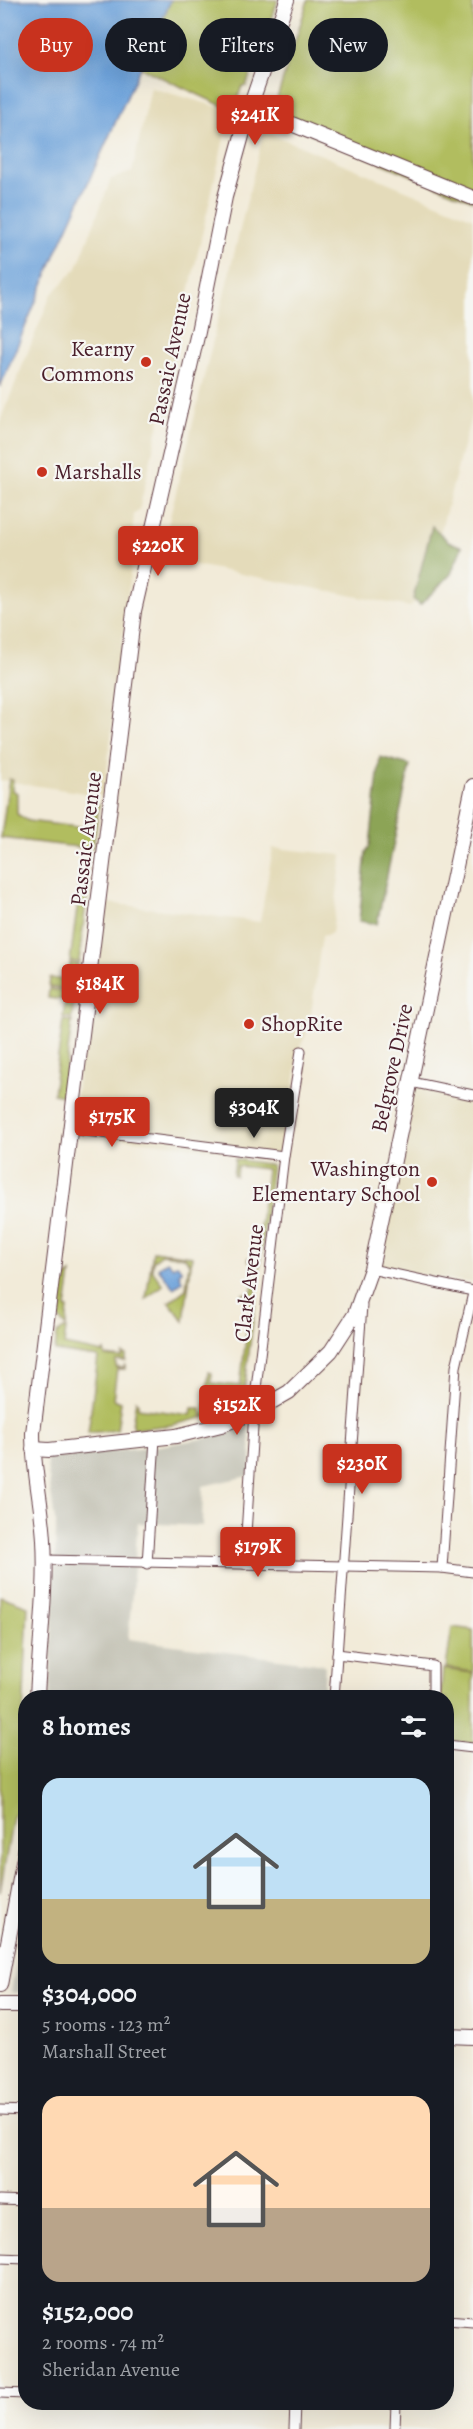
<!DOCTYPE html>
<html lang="en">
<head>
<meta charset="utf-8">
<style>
  body { margin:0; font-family:Alegreya,serif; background:#242831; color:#f1f3f6; height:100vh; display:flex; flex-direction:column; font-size:22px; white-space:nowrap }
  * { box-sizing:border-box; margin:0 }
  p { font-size:20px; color:#9ea1a6 }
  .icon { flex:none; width:33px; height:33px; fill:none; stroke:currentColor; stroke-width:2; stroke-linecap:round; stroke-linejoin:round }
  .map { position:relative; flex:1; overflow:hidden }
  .drawer { position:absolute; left:18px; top:1690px; width:436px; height:720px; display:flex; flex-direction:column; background:#171b24; border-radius:24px; box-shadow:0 6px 24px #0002 }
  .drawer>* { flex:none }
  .banner { position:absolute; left:18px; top:18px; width:438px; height:54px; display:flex; gap:12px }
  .price { position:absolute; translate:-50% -51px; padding:0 14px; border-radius:6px; background:#c8321e; color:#fff; font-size:20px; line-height:39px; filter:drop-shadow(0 2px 3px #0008) }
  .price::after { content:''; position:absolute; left:50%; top:36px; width:18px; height:14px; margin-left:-9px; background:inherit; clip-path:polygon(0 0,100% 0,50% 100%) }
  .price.active { background:#222; color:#fff }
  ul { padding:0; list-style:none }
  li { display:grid; align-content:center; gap:12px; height:318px; padding:0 24px }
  li span { display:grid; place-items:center; height:186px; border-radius:18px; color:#555 }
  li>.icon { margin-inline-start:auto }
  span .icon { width:108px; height:108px; fill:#fffc; stroke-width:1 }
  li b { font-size:26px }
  h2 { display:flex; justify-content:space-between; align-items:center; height:72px; padding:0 24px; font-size:26px }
  .chip { padding:0 21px; border-radius:27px; background:#171b24; box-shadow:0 6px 24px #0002; font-size:21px; line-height:54px }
  .chip.active { background:#c8321e; color:#fff }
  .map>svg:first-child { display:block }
  .built { fill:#e4dbba }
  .industrial { fill:#c6c5b8 }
  .green { fill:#b1bd5f; stroke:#7e6e45; stroke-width:1.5 }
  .forest { fill:#8ca456; stroke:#6b6240; stroke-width:1.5 }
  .water { fill:#6da2da; stroke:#5c6082; stroke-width:1.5 }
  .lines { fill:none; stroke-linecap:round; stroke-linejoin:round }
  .street-casing { stroke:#633e45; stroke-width:11 }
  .secondary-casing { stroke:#633e45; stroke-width:16 }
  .street { stroke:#fff; stroke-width:9 }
  .secondary { stroke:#fff; stroke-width:14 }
  .poi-dot { fill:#c8321e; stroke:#f6f6f2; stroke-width:2 }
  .labels { text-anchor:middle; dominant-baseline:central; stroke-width:4.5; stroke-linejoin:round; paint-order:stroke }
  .poi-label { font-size:22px; fill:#4a1f2b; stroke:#f6f6f2; text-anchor:end }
  .street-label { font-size:22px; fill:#4a1f2b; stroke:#f6f6f2 }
</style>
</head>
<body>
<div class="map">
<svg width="473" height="2429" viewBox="0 0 473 2429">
  <rect width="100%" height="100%" fill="#f6f6f2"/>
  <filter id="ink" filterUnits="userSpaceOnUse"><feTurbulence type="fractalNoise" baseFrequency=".0167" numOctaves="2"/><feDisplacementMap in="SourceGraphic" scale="12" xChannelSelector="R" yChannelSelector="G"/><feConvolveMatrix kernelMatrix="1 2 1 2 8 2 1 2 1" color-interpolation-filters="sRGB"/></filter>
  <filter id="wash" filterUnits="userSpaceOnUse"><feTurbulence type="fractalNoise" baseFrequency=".008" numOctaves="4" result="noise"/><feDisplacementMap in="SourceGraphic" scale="24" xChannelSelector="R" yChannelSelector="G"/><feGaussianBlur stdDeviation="1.35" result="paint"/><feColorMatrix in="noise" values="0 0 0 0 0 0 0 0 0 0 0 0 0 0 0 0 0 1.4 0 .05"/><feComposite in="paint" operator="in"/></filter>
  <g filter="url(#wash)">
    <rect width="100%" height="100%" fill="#f2ebd9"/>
    <g class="built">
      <path d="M151,88L233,111L227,125L139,511L134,514L132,537L134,542L104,796L0,780V421L51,295L77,268L111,179L132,172Z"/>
      <path d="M264,131L473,218V409L424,594L410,607L160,558Z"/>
      <path d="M273,848L342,855L332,933L322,936L309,1028L298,1051L286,1159L71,1132L100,902L260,922Z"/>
      <path d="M410,1084L473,1097V1283L374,1267Z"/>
    </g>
    <g class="industrial">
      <path d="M249,1426L252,1475L203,1486L202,1526L138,1523L128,1639L325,1665L323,1698H50L56,1528L46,1458L148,1448L208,1438Z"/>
      <path d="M25,1918V1993L11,1992Z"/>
    </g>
    <g class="green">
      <path d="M171,0H278L246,86H242L233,111L141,68Z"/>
      <path d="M308,0H473V201L271,117Z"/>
      <path d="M9,779L13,780L12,790L17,793V814L28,821L85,828L91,821L94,804H99L93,847L86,848L1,838Z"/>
      <path d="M80,886H88L79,962L70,961Z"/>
      <path d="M70,963L78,964L76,990L49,987L50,978L68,980Z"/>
      <path d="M49,989L75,993L72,1018L63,1017L65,1000L48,998Z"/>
      <path d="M63,1020L72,1021L62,1096L53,1094Z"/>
      <path d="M235,1159L272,1165L243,1401L204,1418L209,1372L212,1373L211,1383L240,1386L251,1298L243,1297V1294L251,1293L253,1285H256L257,1272L254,1271L255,1263L249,1262L248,1258H256L267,1169L237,1166L236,1176L233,1175Z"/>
      <path d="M153,1251L192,1256L184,1321L169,1302L186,1289L189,1263L185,1257L162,1254L153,1261L152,1270L163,1285L146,1299Z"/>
      <path d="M71,1274L66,1308L68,1309L66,1327L59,1319L64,1279Z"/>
      <path d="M64,1329H66L64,1345L103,1353L104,1350L105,1356L122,1358L123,1354L126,1355V1361H116V1367L123,1368L125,1365V1369H117L113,1399L121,1402L117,1430L88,1433L98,1357L55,1351L57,1334Z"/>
      <path d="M136,1400L138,1402V1408L145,1409L191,1415L192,1408H201L202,1418L172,1425L134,1429L132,1425Z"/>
      <path d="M0,1596L28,1606L19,1809L13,1817L0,1892Z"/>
      <path d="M452,1627L473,1630V1672L446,1668Z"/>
      <path d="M443,1669L473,1673V1744L447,1740V1698H440Z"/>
    </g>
    <g class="forest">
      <path d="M432,526L448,541L462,547L451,574L420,605L413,599Z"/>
      <path d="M380,757L410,765L377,924L359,921L366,852L370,845Z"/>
    </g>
    <g class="water">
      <path d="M0,0H171L57,251L0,387Z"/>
      <path d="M167,1261L173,1267L177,1264L182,1271L179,1273L182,1281L174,1288L158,1268Z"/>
    </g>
  </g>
  <g filter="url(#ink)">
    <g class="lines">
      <g class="street-casing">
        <g id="street">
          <path d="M411,1082L473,1095"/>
          <path d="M70,1129L284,1156"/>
          <path d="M371,1269L473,1291"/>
          <path d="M45,1560L442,1568L473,1572"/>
          <path d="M147,1564L155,1439"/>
          <path d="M244,1564L255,1397L284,1156L301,1051"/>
          <path d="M442,1568L456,1367L473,1293"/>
          <path d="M337,1654L433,1666V1698"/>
          <path d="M334,1698L362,1305"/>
          <path d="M447,1745L473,1748"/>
          <path d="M0,2110L26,2111"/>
          <path d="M0,2200L26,2201"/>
          <path d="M0,2258L26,2259"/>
          <path d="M447,2320L473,2322"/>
          <path d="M0,2393L26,2394"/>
          <path d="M216,2403L295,2407"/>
          <path d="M294,2429L295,2403"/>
          <path d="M395,2429L396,2403"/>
        </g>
      </g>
      <g class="secondary-casing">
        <g id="secondary">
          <path d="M250,107L473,198"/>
          <path d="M33,1449L49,1450L176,1436L221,1425L254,1412L289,1392L331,1351L355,1314L371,1269L473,786"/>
          <path d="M37,1698C39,1646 47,1592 44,1540C42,1504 33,1470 33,1433L134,611L198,332L225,197L250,107L287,0"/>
          <path d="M0,1985L26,1847"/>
          <path d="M0,2005H26"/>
          <path d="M447,2036L473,2037"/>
        </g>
      </g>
      <use href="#street" class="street"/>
      <use href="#secondary" class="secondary"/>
    </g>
  </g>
  <g class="poi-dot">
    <circle cx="146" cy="362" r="6"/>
    <circle cx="42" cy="472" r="6"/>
    <circle cx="249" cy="1024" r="6"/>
    <circle cx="432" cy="1182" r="6"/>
  </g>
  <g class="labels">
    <g class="poi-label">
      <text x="134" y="349">Kearny<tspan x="134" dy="25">Commons</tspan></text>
      <text x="54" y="472" text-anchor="start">Marshalls</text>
      <text x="261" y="1024" text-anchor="start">ShopRite</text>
      <text x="420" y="1169">Washington<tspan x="420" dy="25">Elementary School</tspan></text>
    </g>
    <g class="street-label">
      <text transform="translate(170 359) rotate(-78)">Passaic Avenue</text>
      <text transform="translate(86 839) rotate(-83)">Passaic Avenue</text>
      <text transform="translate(392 1068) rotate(-78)">Belgrove Drive</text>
      <text transform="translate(249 1283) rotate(-83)">Clark Avenue</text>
    </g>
  </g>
</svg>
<b class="price" style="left:255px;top:146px">$241K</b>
<b class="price" style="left:158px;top:577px">$220K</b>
<b class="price" style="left:100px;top:1015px">$184K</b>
<b class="price active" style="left:254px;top:1139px">$304K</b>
<b class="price" style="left:112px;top:1148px">$175K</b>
<b class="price" style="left:237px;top:1436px">$152K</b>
<b class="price" style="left:362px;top:1495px">$230K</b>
<b class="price" style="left:258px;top:1578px">$179K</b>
<div class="banner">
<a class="chip active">Buy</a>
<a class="chip">Rent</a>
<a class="chip">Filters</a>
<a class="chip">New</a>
</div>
<section class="drawer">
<h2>8 homes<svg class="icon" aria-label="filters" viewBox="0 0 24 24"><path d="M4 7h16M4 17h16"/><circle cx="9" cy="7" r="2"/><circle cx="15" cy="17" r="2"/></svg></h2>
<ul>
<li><span style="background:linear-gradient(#bfe0f5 65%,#c2b280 0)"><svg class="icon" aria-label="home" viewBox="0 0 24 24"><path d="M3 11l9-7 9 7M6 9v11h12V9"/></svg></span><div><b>$304,000</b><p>5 rooms · 123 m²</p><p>Marshall Street</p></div></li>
<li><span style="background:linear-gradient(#ffd9b3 60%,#b9a48a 0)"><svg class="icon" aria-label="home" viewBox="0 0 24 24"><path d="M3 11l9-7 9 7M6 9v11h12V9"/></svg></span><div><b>$152,000</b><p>2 rooms · 74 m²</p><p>Sheridan Avenue</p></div></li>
</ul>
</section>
</div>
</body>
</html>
